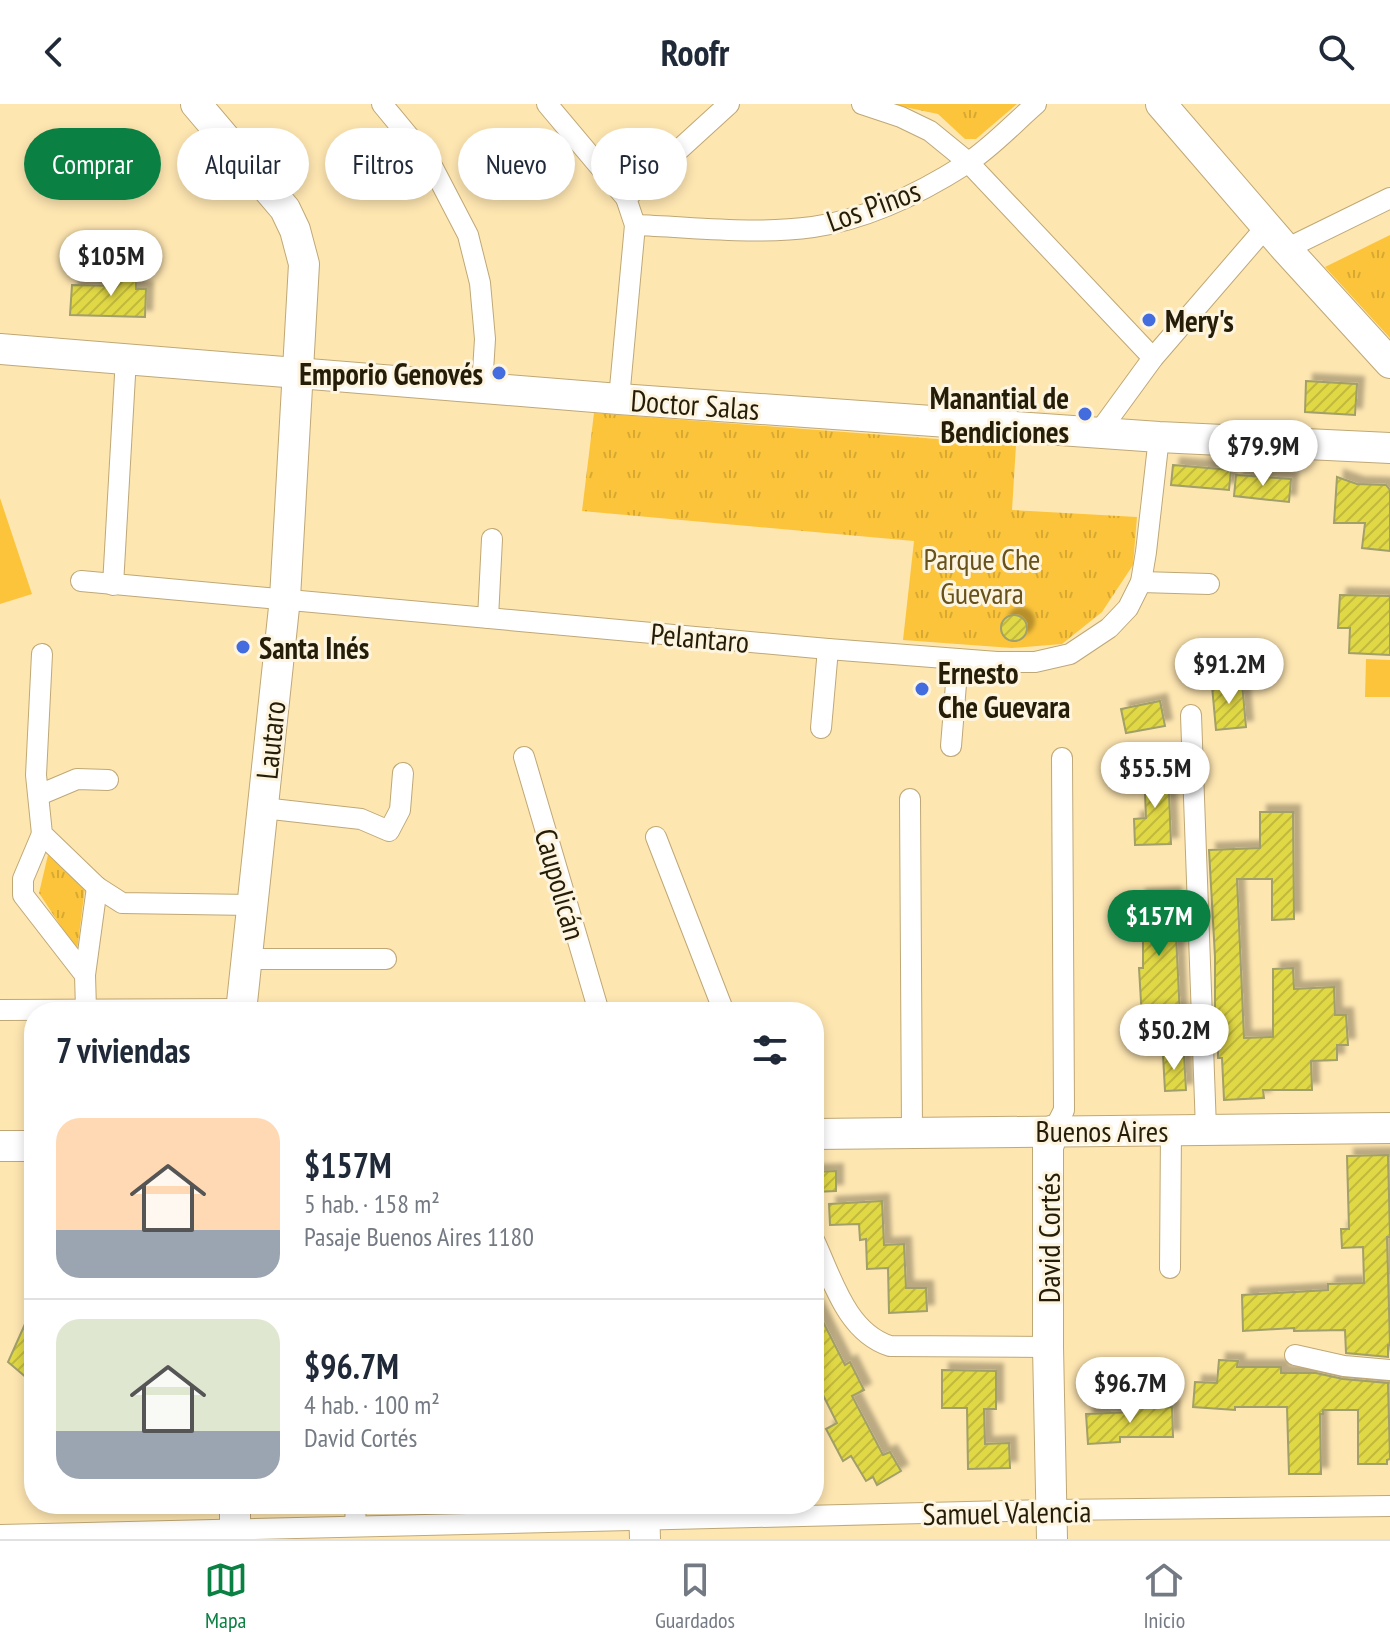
<!DOCTYPE html>
<html lang="es">
<head>
<meta charset="utf-8">
<style>
  body { margin:0; font-family:"PT Sans Narrow",sans-serif; background:#f6f6f7; color:#1f2937; height:100vh; display:flex; flex-direction:column; font-size:30px; white-space:nowrap }
  * { box-sizing:border-box; margin:0 }
  p { font-size:26px; color:#747a83 }
  .icon { flex:none; width:44px; height:44px; fill:none; stroke:currentColor; stroke-width:2; stroke-linecap:round; stroke-linejoin:round }
  .map { position:relative; flex:1; overflow:hidden }
  .side { position:absolute; left:24px; top:898px; width:800px; height:512px; display:flex; flex-direction:column; background:#fff; border-radius:32px; box-shadow:0 4px 12px #0003 }
  .side>* { flex:none }
  .banner { position:absolute; left:24px; top:24px; width:800px; height:72px; display:flex; gap:16px }
  .price { position:absolute; translate:-50% -68px; padding:0 18px; border-radius:28px; background:#fff; color:#222; font-size:26px; line-height:52px; filter:drop-shadow(0 2px 4px #0008) }
  .price::after { content:''; position:absolute; left:50%; top:48px; width:24px; height:18px; margin-left:-12px; background:inherit; clip-path:polygon(0 0,100% 0,50% 100%) }
  .price.selected { background:#0b8043; color:#fff }
  ul { padding:0; list-style:none }
  li { display:flex; align-items:center; gap:24px; height:200px; padding:0 32px }
  li+li { border-top:2px solid #e0e1e3 }
  li span { display:grid; place-items:center; flex:none; width:224px; height:160px; border-radius:24px; color:#555 }
  li>.icon { margin-inline-start:auto }
  span .icon { width:96px; height:96px; fill:#fffc; stroke-width:1 }
  li b { font-size:34px }
  h2 { display:flex; justify-content:space-between; align-items:center; height:96px; padding:0 32px; font-size:34px }
  .tag { padding:0 28px; border-radius:36px; background:#fff; box-shadow:0 4px 12px #0003; font-size:28px; line-height:72px }
  .tag.selected { background:#0b8043; color:#fff }
  header { display:flex; justify-content:space-between; align-items:center; height:104px; padding:0 32px; background:#fff; font-size:36px; font-weight:800 }
  .tabs { display:flex; justify-content:space-around; align-items:center; height:112px; border-top:2px solid #e0e1e3; background:#fff; font-size:22px; color:#747a83 }
  .tabs a { display:grid; justify-items:center; gap:4px }
  .tabs .selected { color:#0b8043 }
  .map>svg:first-child { display:block }
  .grass { fill:url(#grass-tufts) }
  .pitch { fill:#fbc43b }
  .building { fill:url(#building-hatch); stroke:#a19f6a; stroke-width:2; filter:url(#shadow) }
  .lines { fill:none; stroke-linecap:round; stroke-linejoin:round }
  .street-casing { stroke:#bfa876; stroke-width:22 }
  .secondary-casing { stroke:#bfa876; stroke-width:32 }
  .street { stroke:#fff; stroke-width:20 }
  .secondary { stroke:#fff; stroke-width:30 }
  .poi-dot { fill:#436ddf; stroke:#fef5e0; stroke-width:3 }
  .labels { text-anchor:middle; dominant-baseline:central; stroke-width:6; stroke-linejoin:round; paint-order:stroke }
  .street-label { font-size:30px; fill:#261d08; stroke:#fef5e0 }
  .poi-label { font-size:30px; font-weight:bold; fill:#261d08; stroke:#fef5e0; text-anchor:start }
  .park-label { font-size:30px; fill:#68521c; stroke:#fef5e0 }
</style>
</head>
<body>
<header><svg class="icon" aria-label="back" viewBox="0 0 24 24"><path d="M15 5l-7 7 7 7"/></svg>Roofr<svg class="icon" aria-label="search" viewBox="0 0 24 24"><circle cx="10" cy="10" r="6"/><path d="M15 15l6 6"/></svg></header>
<div class="map">
<svg width="1390" height="1435" viewBox="0 0 1390 1435">
  <defs>
    <pattern id="grass-tufts" width="24" height="20" patternUnits="userSpaceOnUse" patternTransform="scale(2)"><rect width="24" height="20" fill="#fbc43b"/><path d="M3 7l-1-3M5 7V3M7 7l1-3M15 17l-1-3M17 17v-4M19 17l1-3" fill="none" stroke="#d7a832"/></pattern>
    <pattern id="building-hatch" width="6" height="6" patternUnits="userSpaceOnUse" patternTransform="scale(2)"><rect width="6" height="6" fill="#e1d845"/><path d="M-1 1l2-2M0 6l6-6M5 7l2-2" fill="none" stroke="#c1b93b"/></pattern>
    <filter id="shadow"><feDropShadow dx="7" dy="-7" stdDeviation="2" flood-color="#0004"/></filter>
  </defs>
  <rect width="100%" height="100%" fill="#fee6b1"/>
  <g class="grass">
    <path d="M890,0H1017L976,35H965L938,10Z"/>
    <path d="M1390,131V234L1325,163Z"/>
    <path d="M594,309L1016,341L1012,406L1137,413L1133,461L1102,508L1062,540L1012,544L903,536L914,437L582,407Z"/>
    <path d="M48,751L85,784L77,847L39,789Z"/>
  </g>
  <g class="pitch">
    <path d="M0,394L32,490L0,500Z"/>
    <path d="M1366,555L1390,556V593H1365Z"/>
  </g>
  <g class="building">
    <path d="M118,162H136V185H146L145,213L70,211L72,181L117,182Z"/>
    <path d="M1306,277L1357,280L1355,311L1305,308Z"/>
    <path d="M1173,361L1231,366L1229,386L1171,381Z"/>
    <path d="M1236,371L1291,375L1289,398L1234,392Z"/>
    <path d="M1337,373L1357,380L1386,381L1390,386V447L1362,444L1365,419H1334Z"/>
    <path d="M1340,491L1390,492V551L1349,549L1350,524H1338Z"/>
    <circle cx="1014" cy="524" r="13"/>
    <path d="M1242,579L1246,623L1216,626L1212,582Z"/>
    <path d="M1160,597L1165,622L1126,629L1121,605Z"/>
    <path d="M1168,663L1171,740L1135,741L1134,715L1146,714L1144,664Z"/>
    <path d="M1260,708H1293L1294,815L1272,816V775H1237L1244,934L1273,933V865L1293,864L1294,885L1334,883L1335,911H1346L1348,941H1337V956L1311,957L1312,986H1263L1264,994L1224,996L1222,954H1218V918H1215V853L1209,746L1260,744Z"/>
    <path d="M1174,790L1180,912L1142,915L1139,864H1143V815H1140L1139,792Z"/>
    <path d="M1184,950L1186,986L1165,987L1163,951Z"/>
    <path d="M1388,1051L1390,1133H1387L1390,1241H1388V1253L1346,1249L1345,1226L1294,1227V1224L1243,1227L1242,1191L1328,1186V1180L1364,1179L1363,1143L1342,1144L1341,1125H1349L1347,1052Z"/>
    <path d="M836,1067V1087L814,1088V1068Z"/>
    <path d="M882,1097L884,1141L904,1140L906,1184H926L927,1207L889,1209L888,1164L867,1165L866,1135L860,1136L859,1120L830,1121L829,1100Z"/>
    <path d="M34,1200V1280L8,1258Z"/>
    <path d="M814,1200L845,1261L850,1258L864,1286L852,1292L883,1351L890,1348L901,1367L877,1381L873,1373L866,1377L851,1352L843,1357L826,1325L837,1319L814,1273Z"/>
    <path d="M1219,1256L1238,1257L1237,1263H1281V1269H1316L1343,1275L1388,1279L1390,1355L1387,1356V1360H1358V1306H1323V1310H1320L1321,1370H1289L1287,1303H1235V1306L1193,1303L1195,1278L1217,1279Z"/>
    <path d="M942,1266L996,1267V1305H984L985,1340L1009,1339L1010,1364L968,1365L967,1304H942Z"/>
    <path d="M1172,1303L1173,1333H1120V1338L1088,1340L1086,1310L1136,1308V1304Z"/>
  </g>
  <g class="lines">
    <g class="street-casing">
      <g id="street">
        <path d="M382,0L430,58L468,131L480,179L485,235L482,283"/>
        <path d="M547,0L626,94"/>
        <path d="M862,0L901,13L930,27L968,58L1153,254"/>
        <path d="M635,121C693,123 755,131 813,123C868,115 919,90 966,60C991,44 1013,20 1036,0"/>
        <path d="M1286,145L1390,94"/>
        <path d="M619,295L635,121L626,94L729,0"/>
        <path d="M1099,328L1153,254L1266,123"/>
        <path d="M81,477L828,545L997,558H1035L1070,550L1109,524L1128,504L1141,478L1146,448L1159,333"/>
        <path d="M1141,478L1209,480"/>
        <path d="M113,481L126,254"/>
        <path d="M488,514L492,435"/>
        <path d="M42,550L36,671L42,730L97,783L122,799L251,801"/>
        <path d="M1191,611L1206,1025"/>
        <path d="M821,624L828,545"/>
        <path d="M951,642L958,555"/>
        <path d="M524,653L599,908"/>
        <path d="M39,691L77,675L108,676"/>
        <path d="M910,695L912,1027"/>
        <path d="M263,704L361,715L389,727L400,706L403,669"/>
        <path d="M42,730L23,775V791L85,871L86,905"/>
        <path d="M656,733L724,908"/>
        <path d="M247,855H386"/>
        <path d="M85,871L97,783"/>
        <path d="M0,906L241,905"/>
        <path d="M1054,1026L1064,1006L1062,654"/>
        <path d="M814,1136C832,1174 846,1228 890,1242L1048,1243"/>
        <path d="M1170,1164L1171,1025"/>
        <path d="M1295,1251L1344,1262L1390,1266"/>
        <path d="M355,1421L356,1400"/>
        <path d="M0,1431L1052,1406L1390,1402"/>
      </g>
    </g>
    <g class="secondary-casing">
      <g id="secondary">
        <path d="M196,0L285,105L295,126L304,160L285,494L241,908"/>
        <path d="M1161,0L1286,145L1390,259"/>
        <path d="M0,245L619,295L1159,333L1390,344"/>
        <path d="M814,1030L1390,1024"/>
        <path d="M0,1042H34"/>
        <path d="M235,1400V1435"/>
        <path d="M644,1400L645,1435"/>
        <path d="M1052,1435L1048,1243V1043L1054,1026"/>
      </g>
    </g>
    <use href="#street" class="street"/>
    <use href="#secondary" class="secondary"/>
  </g>
  <g class="poi-dot">
    <circle cx="1149" cy="216" r="8"/>
    <circle cx="499" cy="269" r="8"/>
    <circle cx="1085" cy="310" r="8"/>
    <circle cx="243" cy="543" r="8"/>
    <circle cx="922" cy="585" r="8"/>
  </g>
  <g class="labels">
    <g class="street-label">
      <text transform="translate(873 101) rotate(-20)">Los Pinos</text>
      <text transform="translate(695 300) rotate(4)">Doctor Salas</text>
      <text transform="translate(700 533) rotate(5)">Pelantaro</text>
      <text transform="translate(270 636) rotate(-84)">Lautaro</text>
      <text transform="translate(561 780) rotate(74)">Caupolicán</text>
      <text x="1102" y="1026">Buenos Aires</text>
      <text transform="translate(1048 1134) rotate(-90)">David Cortés</text>
      <text transform="translate(1007 1408) rotate(-1)">Samuel Valencia</text>
    </g>
    <g class="poi-label">
      <text x="1165" y="216">Mery's</text>
      <text x="483" y="269" text-anchor="end">Emporio Genovés</text>
      <text x="1069" y="293" text-anchor="end">Manantial de<tspan x="1069" dy="34">Bendiciones</tspan></text>
      <text x="259" y="543">Santa Inés</text>
      <text x="938" y="568">Ernesto<tspan x="938" dy="34">Che Guevara</tspan></text>
    </g>
    <g class="park-label">
      <text x="982" y="454">Parque Che<tspan x="982" dy="34">Guevara</tspan></text>
    </g>
  </g>
</svg>
<b class="price" style="left:111px;top:194px">$105M</b>
<b class="price" style="left:1263px;top:384px">$79.9M</b>
<b class="price" style="left:1229px;top:602px">$91.2M</b>
<b class="price" style="left:1155px;top:706px">$55.5M</b>
<b class="price selected" style="left:1159px;top:854px">$157M</b>
<b class="price" style="left:1174px;top:968px">$50.2M</b>
<b class="price" style="left:1130px;top:1321px">$96.7M</b>
<div class="banner">
<a class="tag selected">Comprar</a>
<a class="tag">Alquilar</a>
<a class="tag">Filtros</a>
<a class="tag">Nuevo</a>
<a class="tag">Piso</a>
</div>
<section class="side">
<h2>7 viviendas<svg class="icon" aria-label="filters" viewBox="0 0 24 24"><path d="M4 7h16M4 17h16"/><circle cx="9" cy="7" r="2"/><circle cx="15" cy="17" r="2"/></svg></h2>
<ul>
<li><span style="background:linear-gradient(#ffd9b3 70%,#9aa5b1 0)"><svg class="icon" aria-label="home" viewBox="0 0 24 24"><path d="M3 11l9-7 9 7M6 9v11h12V9"/></svg></span><div><b>$157M</b><p>5 hab. · 158 m²</p><p>Pasaje Buenos Aires 1180</p></div></li>
<li><span style="background:linear-gradient(#dfe7d0 70%,#9aa5b1 0)"><svg class="icon" aria-label="home" viewBox="0 0 24 24"><path d="M3 11l9-7 9 7M6 9v11h12V9"/></svg></span><div><b>$96.7M</b><p>4 hab. · 100 m²</p><p>David Cortés</p></div></li>
</ul>
</section>
</div>
<nav class="tabs">
<a class="selected"><svg class="icon" aria-label="map" viewBox="0 0 24 24"><path d="M3 6l6-2 6 2 6-2v14l-6 2-6-2-6 2zM9 4v14M15 6v14"/></svg>Mapa</a>
<a><svg class="icon" aria-label="saved" viewBox="0 0 24 24"><path d="M7 4h10v16l-5-4-5 4z"/></svg>Guardados</a>
<a><svg class="icon" aria-label="home" viewBox="0 0 24 24"><path d="M3 11l9-7 9 7M6 9v11h12V9"/></svg>Inicio</a>
</nav>
</body>
</html>
